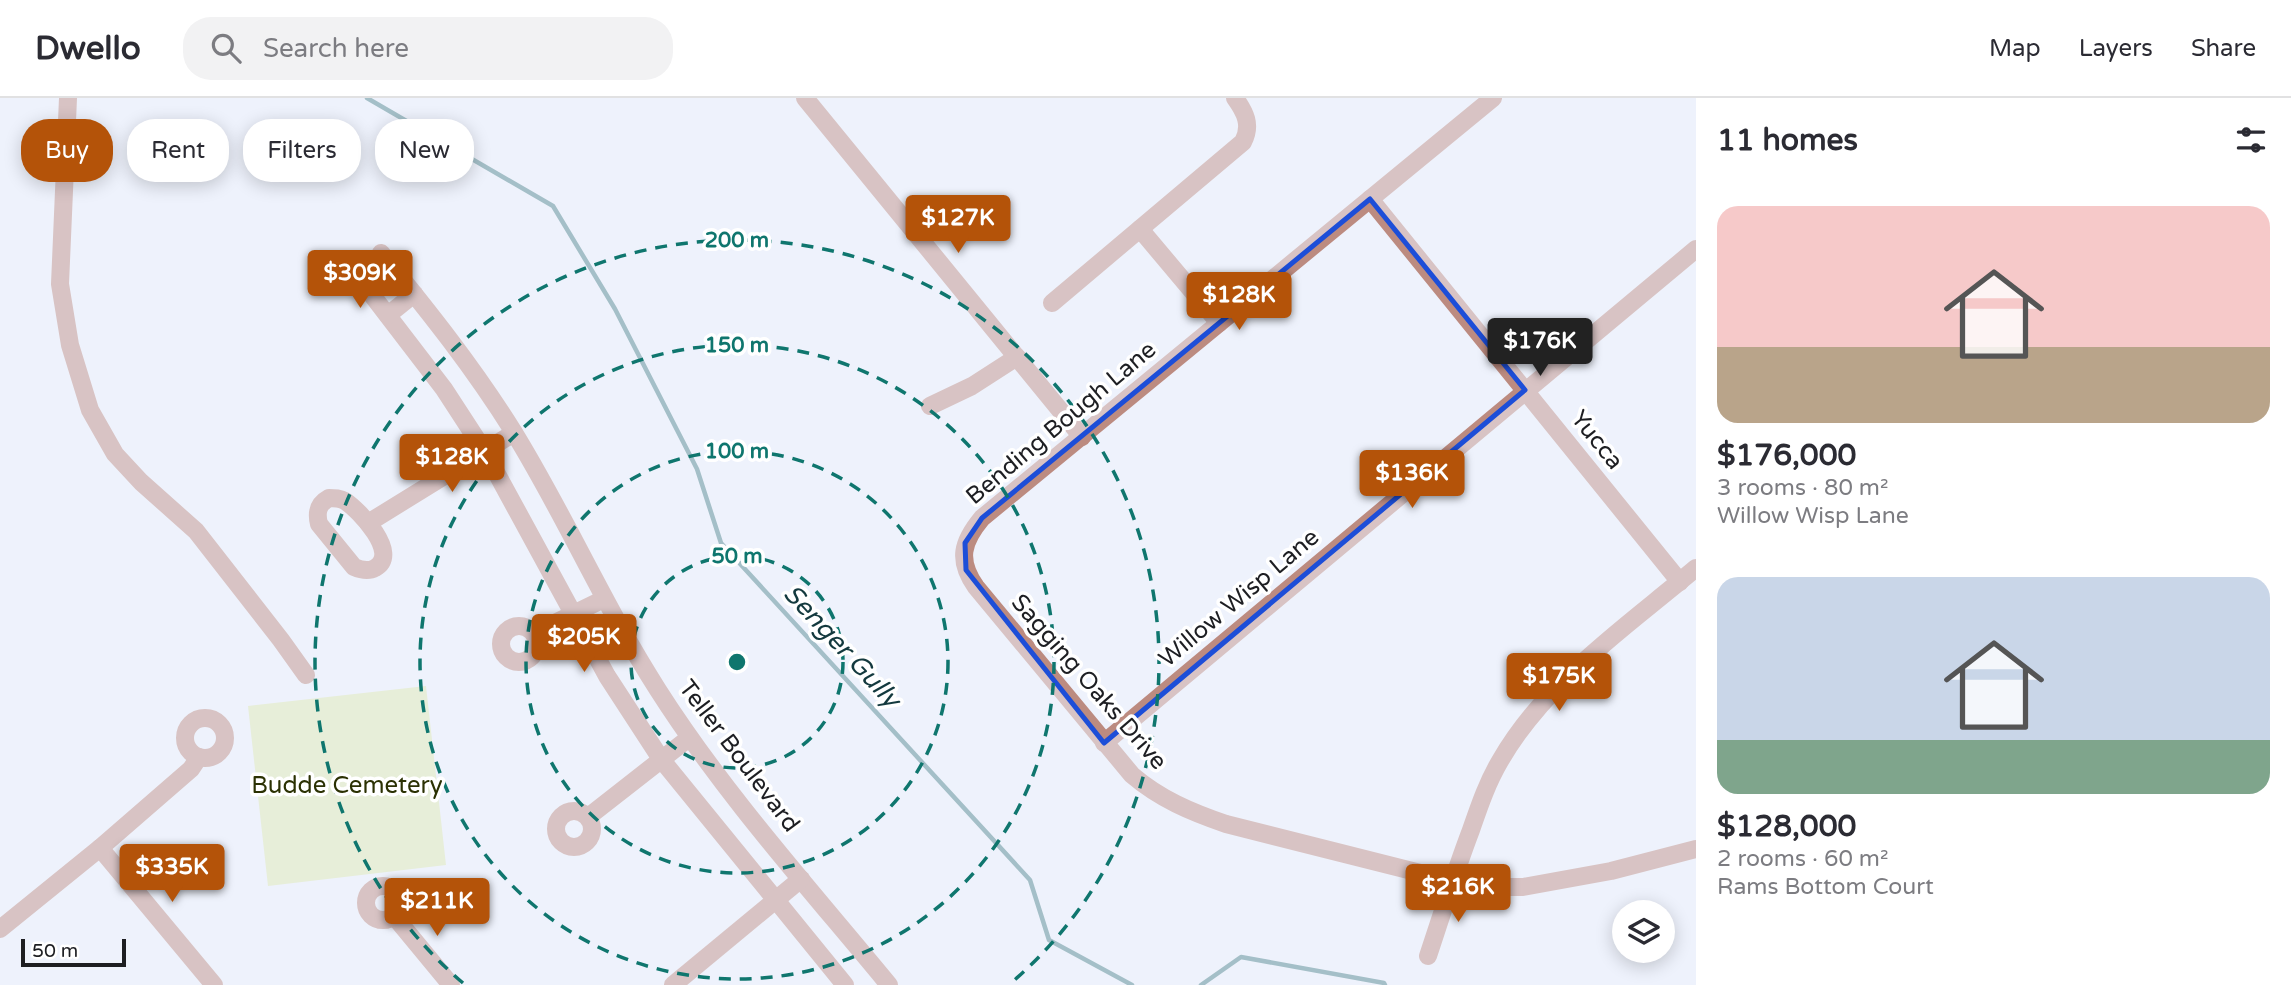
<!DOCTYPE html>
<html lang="en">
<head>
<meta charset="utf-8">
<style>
  body { margin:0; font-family:"Varela Round",sans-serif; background:#f2f2f3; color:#2b2b33; height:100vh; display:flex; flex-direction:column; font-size:26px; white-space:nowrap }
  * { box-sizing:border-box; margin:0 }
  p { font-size:23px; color:#7c7c81 }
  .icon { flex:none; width:38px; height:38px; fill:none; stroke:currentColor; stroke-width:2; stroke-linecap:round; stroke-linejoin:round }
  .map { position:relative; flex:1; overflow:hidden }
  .sheet { display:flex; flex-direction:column; background:#fff; width:595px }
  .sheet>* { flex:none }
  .top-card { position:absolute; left:21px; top:21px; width:665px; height:63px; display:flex; gap:14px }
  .tools { position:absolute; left:1612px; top:802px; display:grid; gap:14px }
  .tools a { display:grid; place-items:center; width:63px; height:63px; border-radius:50%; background:#fff; box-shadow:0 4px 18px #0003; font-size:35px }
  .scale { position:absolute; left:21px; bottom:18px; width:105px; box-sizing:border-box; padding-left:7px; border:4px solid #1d1e22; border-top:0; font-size:19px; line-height:24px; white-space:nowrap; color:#1d1e22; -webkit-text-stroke:5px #fff; paint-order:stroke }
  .price { position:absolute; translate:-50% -60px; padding:0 16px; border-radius:7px; background:#b45309; color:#fff; font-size:23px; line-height:46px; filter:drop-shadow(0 2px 4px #0008) }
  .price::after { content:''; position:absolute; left:50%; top:42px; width:21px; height:16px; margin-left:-10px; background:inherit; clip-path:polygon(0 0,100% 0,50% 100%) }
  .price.current { background:#222; color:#fff }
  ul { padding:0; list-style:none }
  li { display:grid; align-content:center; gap:14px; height:371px; padding:0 21px }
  li span { display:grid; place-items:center; height:217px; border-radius:21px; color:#555 }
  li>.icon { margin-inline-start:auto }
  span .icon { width:126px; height:126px; fill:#fffc; stroke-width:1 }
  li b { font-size:30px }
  h2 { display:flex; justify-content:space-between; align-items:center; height:84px; padding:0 21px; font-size:30px }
  .pill { padding:0 24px; border-radius:28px; background:#fff; box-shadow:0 4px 18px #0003; font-size:24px; line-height:63px }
  .pill.current { background:#b45309; color:#fff }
  header { display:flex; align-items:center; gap:42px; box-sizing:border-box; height:98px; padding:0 35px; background:#fff; border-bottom:2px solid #e1e1e2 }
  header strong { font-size:33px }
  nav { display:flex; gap:38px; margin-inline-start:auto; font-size:24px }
  .search { width:490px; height:63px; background:#f2f2f3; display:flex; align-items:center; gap:18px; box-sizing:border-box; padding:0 24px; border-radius:28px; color:#7c7c81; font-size:26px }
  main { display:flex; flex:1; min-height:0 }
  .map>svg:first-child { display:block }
  .green { fill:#dde8b0 }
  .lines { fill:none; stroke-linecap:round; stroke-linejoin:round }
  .stream { stroke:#4a8189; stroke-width:4.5 }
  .minor { stroke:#bc8b80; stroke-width:18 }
  .marked { fill:none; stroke:#1d4ed8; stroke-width:5; stroke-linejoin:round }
  .ring { fill:none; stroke:#0f766e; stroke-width:3.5; stroke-dasharray:12 9 }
  .labels { text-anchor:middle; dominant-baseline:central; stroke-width:7; stroke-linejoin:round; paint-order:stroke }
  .street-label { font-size:24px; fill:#1d1e22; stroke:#fff }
  .park-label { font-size:24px; fill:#2b3103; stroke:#fff }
  .water-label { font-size:26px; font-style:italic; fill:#13393e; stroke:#fff }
  .centre { fill:#0f766e; stroke:#fff; stroke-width:3.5 }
  .ring-label { font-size:21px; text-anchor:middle; font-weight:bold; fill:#0f766e; stroke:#fff; stroke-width:7; stroke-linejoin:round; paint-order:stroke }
</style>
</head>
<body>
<header>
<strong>Dwello</strong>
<div class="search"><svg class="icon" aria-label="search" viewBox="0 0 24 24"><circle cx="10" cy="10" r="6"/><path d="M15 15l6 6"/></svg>Search here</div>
<nav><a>Map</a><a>Layers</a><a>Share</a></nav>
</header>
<main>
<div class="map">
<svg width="1696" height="887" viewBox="0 0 1696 887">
  <rect width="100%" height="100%" fill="#eef2fc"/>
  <path class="green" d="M426,588L446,767L268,788L248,608Z"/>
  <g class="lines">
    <g class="stream">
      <path d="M367,0L553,108L615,211L697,371L721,445L1030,782L1049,842L1132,887"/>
      <path d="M1201,887L1241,859L1384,885L1385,887"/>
    </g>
    <g class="minor">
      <path d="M68,0L60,186L70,247L90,312L115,356L141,384L196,433L281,542L306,577"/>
      <path d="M805,0L1082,339"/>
      <path d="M1493,0L982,420C962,444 957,462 976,489L1132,677C1160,701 1191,714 1226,726L1452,783L1499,789H1523L1611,773L1696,751"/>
      <path d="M1370,101L1680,484"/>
      <path d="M1140,131L1219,225"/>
      <path d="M381,155C429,214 473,269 513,333C565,417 604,508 658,592C725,697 810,791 889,887"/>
      <path d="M362,184L444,291L485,354L607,578L661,661L845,887"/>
      <path d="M1052,205L1243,44C1252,27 1245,14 1235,0"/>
      <path d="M388,217L414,196"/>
      <path d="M930,308L972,288L1017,259"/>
      <path d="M329,400C335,400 340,400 345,403C359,412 401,456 375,470C368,474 361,472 354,469L319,426C316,414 318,406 329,400Z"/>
      <path d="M368,425L514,335"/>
      <circle cx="519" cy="546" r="18"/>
      <path d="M534,535L604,501"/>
      <circle cx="205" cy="640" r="20"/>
      <path d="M1104,645L1696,151"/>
      <circle cx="574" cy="731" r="18"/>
      <path d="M588,719L689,640"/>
      <path d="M100,750L214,887"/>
      <circle cx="383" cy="805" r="17"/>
      <path d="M394,818L451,887"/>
      <path d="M0,831L100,750L191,671L199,659"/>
      <path d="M1428,858C1442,816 1455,774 1471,732C1479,709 1487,685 1500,663C1546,583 1626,529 1696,470"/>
      <path d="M673,887L801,781"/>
    </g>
  </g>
  <path d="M0 0H1696V887H0ZM1370,101L1525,292L1104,645L966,472L965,445L982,420Z" fill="#eef2fc" fill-opacity=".55" fill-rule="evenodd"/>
  <path class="marked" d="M1370,101L1525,292L1104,645L966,472L965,445L982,420Z"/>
  <g class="ring">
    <circle cx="737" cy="564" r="106"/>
    <circle cx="737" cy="564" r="211"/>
    <circle cx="737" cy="564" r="317"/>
    <path d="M463 885A422 422 0 1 1 1011 885"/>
  </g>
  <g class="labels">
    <g class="street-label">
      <text transform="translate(1061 325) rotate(-40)">Bending Bough Lane</text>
      <text transform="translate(1597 342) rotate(51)">Yucca</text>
      <text transform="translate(1239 500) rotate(-40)">Willow Wisp Lane</text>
      <text transform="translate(1089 584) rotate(49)">Sagging Oaks Drive</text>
      <text transform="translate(739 658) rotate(53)">Teller Boulevard</text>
    </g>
    <g class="park-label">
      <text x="347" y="687">Budde Cemetery</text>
    </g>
    <g class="water-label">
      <text transform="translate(842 548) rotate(47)">Senger Gully</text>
    </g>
  </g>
  <circle cx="737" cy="564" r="10" class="centre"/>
  <g class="ring-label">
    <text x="737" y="149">200 m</text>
    <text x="737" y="254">150 m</text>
    <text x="737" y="360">100 m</text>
    <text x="737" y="465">50 m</text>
  </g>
</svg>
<div class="tools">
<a><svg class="icon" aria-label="layers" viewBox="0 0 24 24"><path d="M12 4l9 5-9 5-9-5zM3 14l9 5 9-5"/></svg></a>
</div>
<div class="scale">50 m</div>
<b class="price" style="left:958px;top:157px">$127K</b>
<b class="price" style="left:360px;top:212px">$309K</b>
<b class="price" style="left:1239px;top:234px">$128K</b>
<b class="price current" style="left:1540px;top:280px">$176K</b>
<b class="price" style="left:452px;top:396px">$128K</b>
<b class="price" style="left:1412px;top:412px">$136K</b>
<b class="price" style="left:584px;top:576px">$205K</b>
<b class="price" style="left:1559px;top:615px">$175K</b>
<b class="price" style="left:172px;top:806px">$335K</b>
<b class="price" style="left:1458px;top:826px">$216K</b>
<b class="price" style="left:437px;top:840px">$211K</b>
<div class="top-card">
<a class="pill current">Buy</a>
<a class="pill">Rent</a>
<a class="pill">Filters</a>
<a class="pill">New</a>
</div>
</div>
<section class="sheet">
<h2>11 homes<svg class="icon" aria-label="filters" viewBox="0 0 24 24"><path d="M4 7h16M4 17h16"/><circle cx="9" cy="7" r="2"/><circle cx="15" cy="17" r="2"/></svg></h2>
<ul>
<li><span style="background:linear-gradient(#f6c9c9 65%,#b9a48a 0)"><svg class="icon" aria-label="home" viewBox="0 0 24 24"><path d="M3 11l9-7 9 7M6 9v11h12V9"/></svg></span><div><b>$176,000</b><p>3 rooms · 80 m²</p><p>Willow Wisp Lane</p></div></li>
<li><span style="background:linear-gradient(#c9d6e8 75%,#7fa58c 0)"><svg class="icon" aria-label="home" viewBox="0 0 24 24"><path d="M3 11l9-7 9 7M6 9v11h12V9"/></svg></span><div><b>$128,000</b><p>2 rooms · 60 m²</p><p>Rams Bottom Court</p></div></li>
</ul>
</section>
</main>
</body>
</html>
